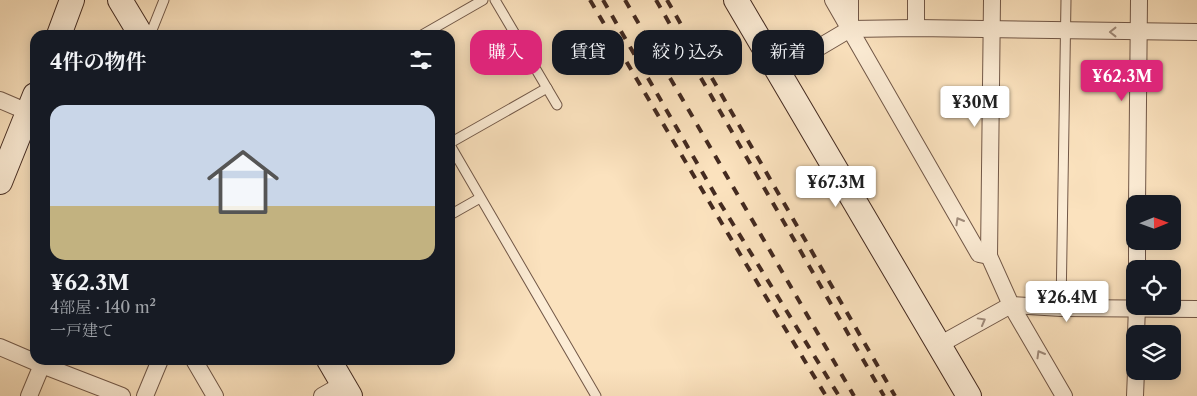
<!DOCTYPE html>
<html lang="ja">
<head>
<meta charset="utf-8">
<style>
  body { margin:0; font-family:"Libre Caslon Text","Noto Serif JP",serif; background:#242831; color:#f1f3f6; height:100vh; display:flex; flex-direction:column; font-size:19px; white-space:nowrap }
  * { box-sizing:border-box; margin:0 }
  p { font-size:16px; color:#9ea1a6 }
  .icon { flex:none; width:28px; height:28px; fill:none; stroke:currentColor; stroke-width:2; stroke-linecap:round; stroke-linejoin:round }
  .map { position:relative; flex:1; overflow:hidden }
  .drawer { position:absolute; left:30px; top:30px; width:425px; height:335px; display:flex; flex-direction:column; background:#171b24; border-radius:15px; box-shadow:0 2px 12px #0003 }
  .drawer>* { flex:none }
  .top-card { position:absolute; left:470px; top:30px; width:475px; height:45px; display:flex; gap:10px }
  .needle { width:32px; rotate:89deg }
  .tools { position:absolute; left:1126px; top:195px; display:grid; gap:10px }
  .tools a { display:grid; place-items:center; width:55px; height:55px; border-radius:10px; background:#171b24; box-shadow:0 2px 12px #0003; font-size:25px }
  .price { position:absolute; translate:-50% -42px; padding:0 11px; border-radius:5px; background:#fff; color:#222; font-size:16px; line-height:32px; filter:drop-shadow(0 1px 2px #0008) }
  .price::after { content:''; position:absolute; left:50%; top:30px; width:15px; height:11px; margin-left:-8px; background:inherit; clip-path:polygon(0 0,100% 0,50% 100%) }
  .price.selected { background:#db2777; color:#fff }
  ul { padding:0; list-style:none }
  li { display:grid; align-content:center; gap:10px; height:265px; padding:0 20px }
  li+li { border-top:1px solid #363941 }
  li span { display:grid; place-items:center; height:155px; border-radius:15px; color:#555 }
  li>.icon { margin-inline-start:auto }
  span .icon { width:90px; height:90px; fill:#fffc; stroke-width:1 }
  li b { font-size:21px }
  h2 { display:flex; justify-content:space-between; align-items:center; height:60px; padding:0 20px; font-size:21px }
  .pill { padding:0 18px; border-radius:15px; background:#171b24; box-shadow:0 2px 12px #0003; font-size:18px; line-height:45px }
  .pill.selected { background:#db2777; color:#fff }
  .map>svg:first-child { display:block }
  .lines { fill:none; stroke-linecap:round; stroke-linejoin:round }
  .lane-casing { stroke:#725848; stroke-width:11 }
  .street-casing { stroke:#725848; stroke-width:18 }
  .secondary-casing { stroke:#442a20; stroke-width:26 }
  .lane { stroke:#fcecd5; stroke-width:9 }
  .street { stroke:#fcecd5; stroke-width:16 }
  .secondary { stroke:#fcecd5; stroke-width:24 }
  .rail { stroke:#442a20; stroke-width:4; stroke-dasharray:9 9; stroke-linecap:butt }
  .oneway { stroke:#a08b7a }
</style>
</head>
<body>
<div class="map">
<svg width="1197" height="396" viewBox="0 0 1197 396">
  <rect width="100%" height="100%" fill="#fbe2be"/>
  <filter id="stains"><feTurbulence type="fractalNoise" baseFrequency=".004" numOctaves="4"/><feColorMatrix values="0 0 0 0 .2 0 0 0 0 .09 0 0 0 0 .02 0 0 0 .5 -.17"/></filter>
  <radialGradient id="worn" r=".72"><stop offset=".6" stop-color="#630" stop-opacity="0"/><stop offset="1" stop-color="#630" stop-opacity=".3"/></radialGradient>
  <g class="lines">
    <g class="lane-casing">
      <g id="lane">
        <path d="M495,0L557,105"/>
        <path d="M150,35L164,0"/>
        <path d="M422,35L483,0"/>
        <path d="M450,143L547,88"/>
        <path d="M450,145L596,396"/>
        <path d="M450,215L480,198"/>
        <path d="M1061,308L1066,0"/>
      </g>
    </g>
    <g class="street-casing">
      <g id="street">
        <path d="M833,0L979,254L989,256"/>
        <path d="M992,0L989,256L1011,305L1064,396"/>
        <path d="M850,28V0"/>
        <path d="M916,28V0"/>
        <path d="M779,71L850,29L916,28L1197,32"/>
        <path d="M0,100L35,115"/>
        <path d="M1137,204L1139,0"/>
        <path d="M1137,269V241"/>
        <path d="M1136,334L1137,306"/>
        <path d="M939,345L1011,305L1061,308L1197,309"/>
        <path d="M0,347L42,365L122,396"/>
        <path d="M194,360L215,396"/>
        <path d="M29,396L44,360"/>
        <path d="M145,396L160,360"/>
        <path d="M322,396L343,384"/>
        <path d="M1135,396L1136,371"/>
      </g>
    </g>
    <g class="secondary-casing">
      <g id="secondary">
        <path d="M120,0L141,35"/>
        <path d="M736,0L969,396"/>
        <path d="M59,35L72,0"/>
        <path d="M0,182L35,95"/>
        <path d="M329,360L350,396"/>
      </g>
    </g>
    <use href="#lane" class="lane"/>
    <use href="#street" class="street"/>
    <use href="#secondary" class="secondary"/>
    <g class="rail">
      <path d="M590,0L740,254L826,396"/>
      <path d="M603,0L720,203L839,396"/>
      <path d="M625,0L854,396"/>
      <path d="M656,0L884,396"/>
      <path d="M667,0L895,396"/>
    </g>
  </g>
  <defs><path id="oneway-chevron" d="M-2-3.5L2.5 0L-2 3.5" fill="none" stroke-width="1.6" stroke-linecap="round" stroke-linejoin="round" transform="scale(1.25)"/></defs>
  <g class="oneway">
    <use href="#oneway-chevron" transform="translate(1113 32) rotate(-180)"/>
    <use href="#oneway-chevron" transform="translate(959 221) rotate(-120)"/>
    <use href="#oneway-chevron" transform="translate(982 321) rotate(-29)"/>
    <use href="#oneway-chevron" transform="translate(1040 354) rotate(-120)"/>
  </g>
  <rect width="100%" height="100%" filter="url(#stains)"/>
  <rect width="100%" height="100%" fill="url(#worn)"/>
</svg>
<div class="tools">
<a><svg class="needle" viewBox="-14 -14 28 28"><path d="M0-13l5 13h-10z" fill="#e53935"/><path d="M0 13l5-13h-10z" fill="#9ea1a6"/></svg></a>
<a><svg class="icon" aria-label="locate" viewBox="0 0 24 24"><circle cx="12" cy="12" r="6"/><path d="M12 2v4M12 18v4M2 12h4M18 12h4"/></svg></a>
<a><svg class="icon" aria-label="layers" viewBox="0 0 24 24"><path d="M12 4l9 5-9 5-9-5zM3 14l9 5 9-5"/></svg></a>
</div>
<b class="price selected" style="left:1122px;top:102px">¥62.3M</b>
<b class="price" style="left:975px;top:128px">¥30M</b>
<b class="price" style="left:836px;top:208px">¥67.3M</b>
<b class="price" style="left:1067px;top:323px">¥26.4M</b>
<div class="top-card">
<a class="pill selected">購入</a>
<a class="pill">賃貸</a>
<a class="pill">絞り込み</a>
<a class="pill">新着</a>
</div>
<section class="drawer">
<h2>4件の物件<svg class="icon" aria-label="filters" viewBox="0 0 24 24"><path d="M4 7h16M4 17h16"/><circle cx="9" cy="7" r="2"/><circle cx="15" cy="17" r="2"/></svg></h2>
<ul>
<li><span style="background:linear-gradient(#c9d6e8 65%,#c2b280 0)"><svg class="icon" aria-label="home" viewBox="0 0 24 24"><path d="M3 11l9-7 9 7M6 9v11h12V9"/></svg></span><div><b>¥62.3M</b><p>4部屋 · 140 m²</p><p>一戸建て</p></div></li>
</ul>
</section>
</div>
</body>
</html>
